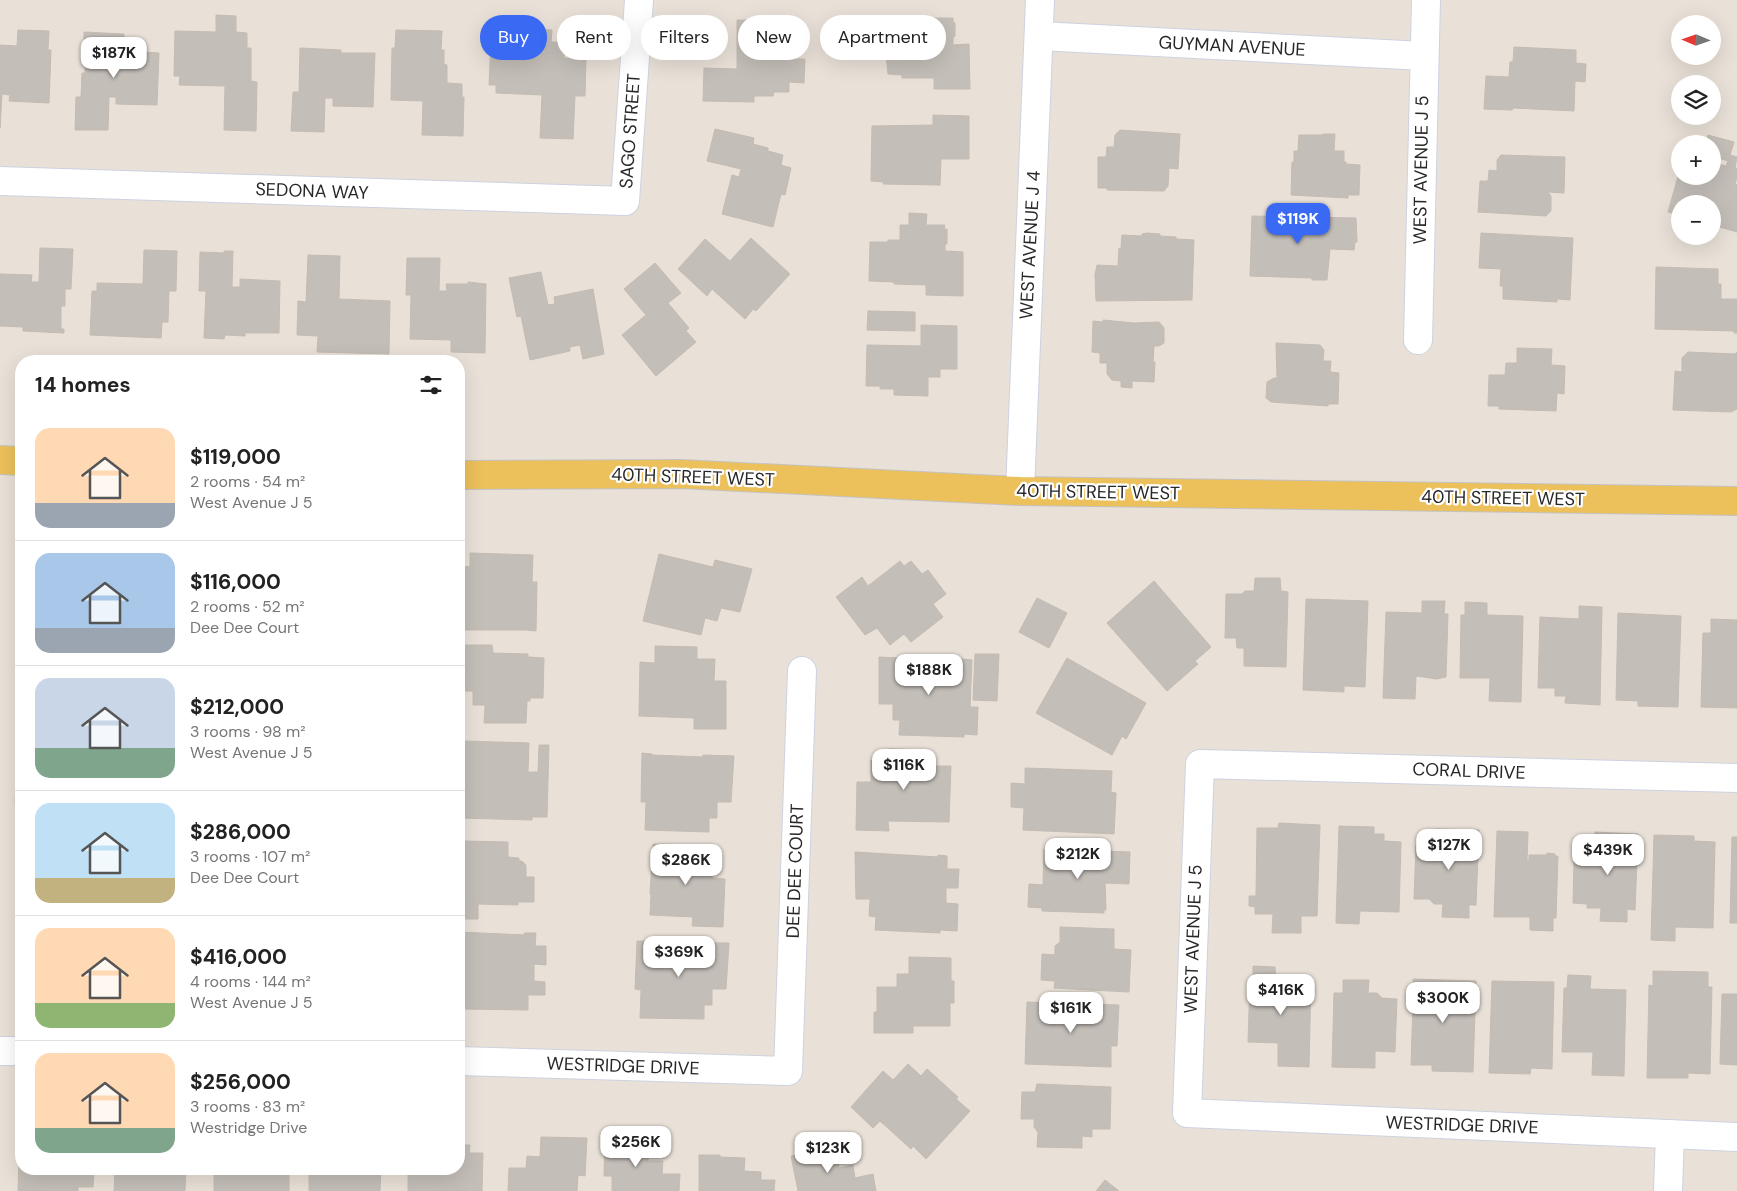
<!DOCTYPE html>
<html lang="en">
<head>
<meta charset="utf-8">
<style>
  body { margin:0; font-family:"DM Sans",sans-serif; background:#f2f2f2; color:#222; height:100vh; display:flex; flex-direction:column; font-size:19px; white-space:nowrap }
  * { box-sizing:border-box; margin:0 }
  p { font-size:16px; color:#767676 }
  .icon { flex:none; width:28px; height:28px; fill:none; stroke:currentColor; stroke-width:2; stroke-linecap:round; stroke-linejoin:round }
  .map { position:relative; flex:1; overflow:hidden }
  .panel { position:absolute; left:15px; top:355px; width:450px; height:820px; display:flex; flex-direction:column; background:#fff; border-radius:20px; box-shadow:0 5px 20px #0002 }
  .panel>* { flex:none }
  .top-card { position:absolute; left:480px; top:15px; width:475px; height:45px; display:flex; gap:10px }
  .needle { width:32px; rotate:272deg }
  .controls { position:absolute; left:1671px; top:15px; display:grid; gap:10px }
  .controls a { display:grid; place-items:center; width:50px; height:50px; border-radius:50%; background:#fff; box-shadow:0 5px 20px #0002; font-size:25px }
  .price { position:absolute; translate:-50% -42px; padding:0 11px; border-radius:10px; background:#fff; color:#222; font-size:16px; line-height:32px; filter:drop-shadow(0 1px 2px #0008) }
  .price::after { content:''; position:absolute; left:50%; top:30px; width:15px; height:11px; margin-left:-8px; background:inherit; clip-path:polygon(0 0,100% 0,50% 100%) }
  .price.on { background:#3a69f4; color:#fff }
  ul { padding:0; list-style:none }
  li { display:flex; align-items:center; gap:15px; height:125px; padding:0 20px }
  li+li { border-top:1px solid #e0e0e0 }
  li span { display:grid; place-items:center; flex:none; width:140px; height:100px; border-radius:15px; color:#555 }
  li>.icon { margin-inline-start:auto }
  span .icon { width:60px; height:60px; fill:#fffc; stroke-width:1 }
  li b { font-size:21px }
  h2 { display:flex; justify-content:space-between; align-items:center; height:60px; padding:0 20px; font-size:21px }
  .chip { padding:0 18px; border-radius:22px; background:#fff; box-shadow:0 5px 20px #0002; font-size:18px; line-height:45px }
  .chip.on { background:#3a69f4; color:#fff }
  .map>svg:first-child { display:block }
  .building { fill:#c4beb8; stroke:#c4bcb2 }
  .lines { fill:none; stroke-linecap:round; stroke-linejoin:round }
  .minor-casing { stroke:#cdd2e0; stroke-width:30 }
  .major-casing { stroke:#c3c3c3; stroke-width:30 }
  .minor { stroke:#fff; stroke-width:28 }
  .major { stroke:#ecc05b; stroke-width:28 }
  .labels { text-anchor:middle; dominant-baseline:central; stroke-width:4.5; stroke-linejoin:round; paint-order:stroke }
  .street-label { font-size:18px; fill:#272727; stroke:#fff }
</style>
</head>
<body>
<div class="map">
<svg width="1737" height="1191" viewBox="0 0 1737 1191">
  <rect width="100%" height="100%" fill="#e9e1d8"/>
  <g class="building">
    <path d="M216,15L236,16V32L247,33V48H251V81L257,82L256,131L224,130L225,86L179,85L180,76H174L175,31L216,32Z"/>
    <path d="M908,18H953V22L955,23V36L953,38V45L969,44L970,89H934V78H902V75L888,74L886,54L889,35L908,33Z"/>
    <path d="M737,20H790L789,59H805L804,83L789,82V92H774L773,96H754V102L703,101L704,68L737,69Z"/>
    <path d="M494,28L513,29V41L531,42L532,29L552,30L551,42H564V58L586,59L585,96H575L573,139L540,138L542,95L496,93V85H489L491,40L494,41Z"/>
    <path d="M18,30L49,31L48,50H51L49,103L9,101L10,95L2,94L0,128V45L17,46Z"/>
    <path d="M396,30L442,31L441,50H444V64L447,65V83L462,84V97H464L463,136L422,135L423,101L391,100L392,48H395Z"/>
    <path d="M84,32L124,34V51L159,53L157,105L116,104V97H109L108,130H75L76,97H81L82,73H85L86,50H84Z"/>
    <path d="M1514,47L1576,50V63L1586,64L1585,82L1575,81L1574,111L1513,108L1512,110L1484,109L1486,76L1509,77L1510,62H1513Z"/>
    <path d="M300,48L341,50V53H375L373,107L333,106V98H325L324,132L291,131L293,92H299Z"/>
    <path d="M933,115L969,116V159H941L940,185L883,184L884,182L871,181L872,126L933,125Z"/>
    <path d="M715,129L754,138L753,144L768,148V151L783,155L781,165L791,168L785,195L781,194L773,227L722,214L732,175L739,177L741,169L707,161Z"/>
    <path d="M1120,130L1180,134L1178,169L1169,168L1168,186L1164,191L1107,190V188H1098V157H1106L1107,147H1114L1115,135Z"/>
    <path d="M1323,134H1335L1334,151H1344V162H1346V164L1360,165L1359,195H1348V198L1291,195L1292,162H1294V151H1298L1299,135H1323Z"/>
    <path d="M1708,135L1734,142L1730,155L1737,157L1735,168L1737,169V177L1735,184L1737,185V232L1712,225V204H1680V215L1668,212L1679,173L1680,176H1712V162L1726,166L1728,161L1712,156V144H1706Z"/>
    <path d="M1501,155L1565,157L1564,193L1548,192L1551,196V211L1546,216L1478,212L1480,181H1488L1489,170L1497,171V160Z"/>
    <path d="M909,213L927,214L926,225H945L944,229H947V244H945V251L963,252V296L926,295V285L894,284V282L869,281L870,242H888V240H900V225H909Z"/>
    <path d="M1252,216L1356,218L1357,242H1355L1354,250L1330,249L1327,280H1312V278L1250,276Z"/>
    <path d="M1147,233L1160,234V236L1176,237V239L1194,240L1192,300L1096,301L1095,275L1097,265L1118,266L1119,248L1121,249L1122,235L1142,236V234Z"/>
    <path d="M1481,233L1573,238L1570,300L1557,299V302L1503,299V286H1500L1501,269L1479,268Z"/>
    <path d="M751,238L790,274L756,311L753,309L745,319L712,289L707,296L678,269L705,239L730,261Z"/>
    <path d="M40,248L73,249L71,289H65V306H61V329H64V333L23,331V327L0,326V274L32,275L31,282H39Z"/>
    <path d="M144,250L177,251L176,291H169L168,322H162L161,338L90,335L92,291H97V283L143,284Z"/>
    <path d="M224,251H233L232,287H240V279L280,281L279,333H245V336L225,335L224,339L204,338L206,291H199L200,252L224,253Z"/>
    <path d="M308,255L340,256L339,299L390,301L389,354L317,352L318,336L297,335L298,301L306,302Z"/>
    <path d="M407,258H440L439,291H447L446,284H468V282L486,284L485,353L451,352V340L410,339L411,295H406Z"/>
    <path d="M655,263L681,293L668,303L689,328L686,331L696,342L656,376L622,335L646,315L624,289Z"/>
    <path d="M1656,267L1718,269V284H1721V299H1737V333H1734V331L1655,329Z"/>
    <path d="M541,272L548,305L555,304L554,297L593,289L604,354L583,359L580,345L570,347V351L530,360L521,316L517,317L509,278Z"/>
    <path d="M868,311L915,312V331L867,330Z"/>
    <path d="M1103,320L1134,323L1159,322L1164,328V343L1159,346H1154L1153,362H1155L1154,382L1132,381V388L1121,387V381L1112,380L1107,374V363H1100V353L1092,352L1093,321L1103,322Z"/>
    <path d="M921,325L957,326V369H940V377H928V396L894,395V389H880V386H866L867,345L921,346Z"/>
    <path d="M1276,343L1320,345L1324,350L1323,361H1331L1330,372L1339,373L1338,404H1328V406L1271,402L1266,398L1267,382L1274,378H1277Z"/>
    <path d="M1517,348L1552,349L1551,365L1565,366L1564,394L1557,393L1556,411L1499,409V406H1488L1489,375H1505L1506,363H1517Z"/>
    <path d="M1688,352L1735,354L1737,352V409L1731,412L1673,410L1675,371L1682,372V358Z"/>
    <path d="M470,553L533,555L532,582H537L536,631L526,630H459V582H462V566L470,567Z"/>
    <path d="M659,554L713,567L715,560L752,569L740,612L721,608L717,621L705,618L701,635L643,621Z"/>
    <path d="M900,561L904,566L911,561L922,574L928,570L946,594L933,604L943,617L911,642L904,634L890,645L877,628L865,635L836,597L862,577L868,586Z"/>
    <path d="M1255,578H1280L1281,591L1288,592L1286,667L1244,666V648H1237L1236,638H1225L1226,594H1242L1245,591H1254Z"/>
    <path d="M1154,581L1211,647L1195,661L1198,664L1167,691L1107,623Z"/>
    <path d="M1037,598L1067,613L1049,648L1019,632Z"/>
    <path d="M1306,599L1368,601L1365,687L1344,686V692L1303,690Z"/>
    <path d="M1422,601H1445L1444,614H1448L1446,677L1437,679L1416,676L1415,699L1383,698L1386,612L1422,613Z"/>
    <path d="M1465,602L1487,603V615L1523,616L1521,702L1489,701L1490,678H1460L1461,615H1465Z"/>
    <path d="M1579,606L1602,607L1600,705L1565,703L1566,696H1555V688H1538L1540,617L1579,619Z"/>
    <path d="M1618,613L1681,616L1678,707L1638,706V701L1616,700Z"/>
    <path d="M1711,619L1737,620V708L1701,707L1703,633H1711Z"/>
    <path d="M459,645H492L493,653L528,654V657L544,658L543,698H530V701H527L526,723H484L485,705H473V691H459Z"/>
    <path d="M655,646L697,647V659H715L714,681H726V729H694V718L639,716L640,662L655,663Z"/>
    <path d="M975,654H999L997,701L973,700Z"/>
    <path d="M879,657L961,661V659L972,660L970,707H978L977,735L964,734V737L899,735L900,720H893V704H879Z"/>
    <path d="M1067,658L1146,703L1126,739L1122,736L1112,755L1036,713Z"/>
    <path d="M464,741L529,743L528,772H538L539,745H549L547,817H532V820L459,818V755H464Z"/>
    <path d="M889,749L930,750V766H951L949,822L888,821L889,831L856,830L857,782H871V760H889Z"/>
    <path d="M642,753L652,754V755L703,757V755L734,756L731,802H717V818H709V832L645,830L646,802H641Z"/>
    <path d="M17,757L21,758V804H15Z"/>
    <path d="M1025,768L1112,771L1111,792L1116,793L1114,834L1023,830L1024,808L1011,807V783L1025,784Z"/>
    <path d="M1279,823L1320,825L1317,916H1301V933H1272L1273,914H1255V907L1249,906V896H1256L1257,828H1278Z"/>
    <path d="M1339,826L1374,827V834H1384V841L1401,842L1399,912L1360,911L1359,924L1336,923Z"/>
    <path d="M1436,829L1479,830L1476,905H1469V918L1442,917L1443,904H1434L1429,899H1414L1416,845L1435,846Z"/>
    <path d="M1497,831L1528,832L1527,861H1529V855H1547V853L1555,854V856H1558L1556,918H1553V931L1530,930V917H1494Z"/>
    <path d="M1595,832L1638,834L1635,910L1627,909V922L1600,921L1601,908H1587V904L1573,903L1574,859H1586V850H1594Z"/>
    <path d="M1654,835L1694,836V841L1715,842L1713,928L1675,927V941L1651,940Z"/>
    <path d="M1732,837H1737V923H1730Z"/>
    <path d="M465,841L508,842V857L519,858V861H522L526,865V877H534V902H518V905L478,904V919H459V856H465Z"/>
    <path d="M653,844L695,845V856L713,857L712,878L725,879L723,927L692,926L693,917L650,915L651,894H650Z"/>
    <path d="M1044,849L1130,852L1129,884L1105,883L1106,910H1104V913L1042,911V908L1028,907L1029,884L1043,885Z"/>
    <path d="M855,852L938,857V855L947,856V869H959L958,888H946V903L958,904L957,931L940,930V933L875,930L876,917L869,916L870,899H856Z"/>
    <path d="M1060,927L1114,929V949L1131,950L1129,992L1054,988L1055,981L1041,980L1042,954L1055,955V946L1060,942Z"/>
    <path d="M459,932L525,935L524,933H536L535,946H546V965L534,964V981L545,982V995H528V1010L463,1009V995H459Z"/>
    <path d="M637,941H646V942L729,943L726,989H712V1005H704V1019L640,1018L641,990L635,989Z"/>
    <path d="M909,957L951,958V981H954V1003H950V1026H913V1033H874V1012H877V987H897V974H909Z"/>
    <path d="M1253,966L1275,967L1276,980L1311,981L1309,1067L1278,1066V1043L1248,1042L1250,980H1253Z"/>
    <path d="M1653,971L1708,972V987H1712L1710,1074L1688,1073V1078H1647L1649,985L1653,986Z"/>
    <path d="M1568,975L1591,976L1590,989L1626,990L1624,1076L1592,1075L1593,1052H1562L1564,988H1567Z"/>
    <path d="M1413,979L1476,981L1473,1072L1432,1071V1065H1411L1413,1004L1406,1003V993L1413,994Z"/>
    <path d="M1343,980H1369L1368,993H1377L1382,998L1397,999L1395,1052L1375,1051V1068L1332,1067L1334,993H1343Z"/>
    <path d="M1492,981L1554,982L1552,1069L1531,1068L1530,1074L1489,1073Z"/>
    <path d="M1722,994H1737V1065L1720,1064Z"/>
    <path d="M1027,1002L1119,1005L1117,1046H1111V1067L1025,1064Z"/>
    <path d="M908,1064L921,1076L927,1069L958,1097L956,1099L970,1111L926,1159L913,1146L911,1149L880,1121L873,1128L851,1107L883,1071L893,1080Z"/>
    <path d="M1037,1084L1111,1087L1110,1129H1092V1137L1082,1136V1148L1037,1147L1038,1132L1034,1127V1119H1021L1022,1092H1035Z"/>
    <path d="M17,1124H21V1169H94L93,1187H78V1191H18L19,1157H16Z"/>
    <path d="M541,1137L587,1138L585,1176L578,1175L577,1191H508L509,1168H526L527,1156L540,1157Z"/>
    <path d="M605,1138L650,1141L648,1161H663L662,1174H680L679,1191H612V1176H604Z"/>
    <path d="M459,1145H470L469,1153H483L482,1191H408V1169H459Z"/>
    <path d="M836,1149L839,1168L853,1165L855,1178L873,1174L876,1191H798L791,1156Z"/>
    <path d="M699,1155H720V1157L745,1158L744,1171L761,1172V1180H775L774,1191H699Z"/>
    <path d="M115,1169H186L185,1191H114Z"/>
    <rect x="214" y="1169" width="75" height="22"/>
    <path d="M309,1169H381L380,1191H309Z"/>
    <path d="M1105,1180L1119,1191H1096Z"/>
  </g>
  <g class="lines">
    <g class="minor-casing">
      <g id="minor">
        <path d="M1039,36L1424,56"/>
        <path d="M0,181L625,201L639,0"/>
        <path d="M1418,340L1426,0"/>
        <path d="M1020,491L1040,0"/>
        <path d="M1737,778L1200,764L1187,1113L1737,1137"/>
        <path d="M0,1051H21"/>
        <path d="M459,1061L788,1071L802,671"/>
        <path d="M1668,1191L1670,1134"/>
      </g>
    </g>
    <g class="major-casing">
      <g id="major">
        <path d="M0,460L21,461"/>
        <path d="M459,475L681,474L1020,491L1737,501"/>
      </g>
    </g>
    <use href="#minor" class="minor"/>
    <use href="#major" class="major"/>
  </g>
  <g class="labels">
    <g class="street-label">
      <text transform="translate(1232 46) rotate(3)">GUYMAN AVENUE</text>
      <text transform="translate(630 131) rotate(-86)">SAGO STREET</text>
      <text transform="translate(1421 170) rotate(-89)">WEST AVENUE J 5</text>
      <text transform="translate(312 191) rotate(2)">SEDONA WAY</text>
      <text transform="translate(1030 245) rotate(-87)">WEST AVENUE J 4</text>
      <text transform="translate(693 477) rotate(2)">40TH STREET WEST</text>
      <text transform="translate(1098 492) rotate(1)">40TH STREET WEST</text>
      <text transform="translate(1503 498) rotate(1)">40TH STREET WEST</text>
      <text transform="translate(1469 771) rotate(2)">CORAL DRIVE</text>
      <text transform="translate(795 871) rotate(-88)">DEE DEE COURT</text>
      <text transform="translate(1193 939) rotate(-88)">WEST AVENUE J 5</text>
      <text transform="translate(623 1066) rotate(2)">WESTRIDGE DRIVE</text>
      <text transform="translate(1462 1125) rotate(2)">WESTRIDGE DRIVE</text>
    </g>
  </g>
</svg>
<div class="controls">
<a><svg class="needle" viewBox="-14 -14 28 28"><path d="M0-13l5 13h-10z" fill="#e53935"/><path d="M0 13l5-13h-10z" fill="#767676"/></svg></a>
<a><svg class="icon" aria-label="layers" viewBox="0 0 24 24"><path d="M12 4l9 5-9 5-9-5zM3 14l9 5 9-5"/></svg></a>
<a>+</a>
<a>−</a>
</div>
<b class="price" style="left:114px;top:79px">$187K</b>
<b class="price on" style="left:1298px;top:245px">$119K</b>
<b class="price" style="left:929px;top:696px">$188K</b>
<b class="price" style="left:904px;top:791px">$116K</b>
<b class="price" style="left:1449px;top:871px">$127K</b>
<b class="price" style="left:1608px;top:876px">$439K</b>
<b class="price" style="left:1078px;top:880px">$212K</b>
<b class="price" style="left:686px;top:886px">$286K</b>
<b class="price" style="left:679px;top:978px">$369K</b>
<b class="price" style="left:1281px;top:1016px">$416K</b>
<b class="price" style="left:1443px;top:1024px">$300K</b>
<b class="price" style="left:1071px;top:1034px">$161K</b>
<b class="price" style="left:636px;top:1168px">$256K</b>
<b class="price" style="left:828px;top:1174px">$123K</b>
<div class="top-card">
<a class="chip on">Buy</a>
<a class="chip">Rent</a>
<a class="chip">Filters</a>
<a class="chip">New</a>
<a class="chip">Apartment</a>
</div>
<section class="panel">
<h2>14 homes<svg class="icon" aria-label="filters" viewBox="0 0 24 24"><path d="M4 7h16M4 17h16"/><circle cx="9" cy="7" r="2"/><circle cx="15" cy="17" r="2"/></svg></h2>
<ul>
<li><span style="background:linear-gradient(#ffd9b3 75%,#9aa5b1 0)"><svg class="icon" aria-label="home" viewBox="0 0 24 24"><path d="M3 11l9-7 9 7M6 9v11h12V9"/></svg></span><div><b>$119,000</b><p>2 rooms · 54 m²</p><p>West Avenue J 5</p></div></li>
<li><span style="background:linear-gradient(#a9c7e8 75%,#9aa5b1 0)"><svg class="icon" aria-label="home" viewBox="0 0 24 24"><path d="M3 11l9-7 9 7M6 9v11h12V9"/></svg></span><div><b>$116,000</b><p>2 rooms · 52 m²</p><p>Dee Dee Court</p></div></li>
<li><span style="background:linear-gradient(#c9d6e8 70%,#7fa58c 0)"><svg class="icon" aria-label="home" viewBox="0 0 24 24"><path d="M3 11l9-7 9 7M6 9v11h12V9"/></svg></span><div><b>$212,000</b><p>3 rooms · 98 m²</p><p>West Avenue J 5</p></div></li>
<li><span style="background:linear-gradient(#bfe0f5 75%,#c2b280 0)"><svg class="icon" aria-label="home" viewBox="0 0 24 24"><path d="M3 11l9-7 9 7M6 9v11h12V9"/></svg></span><div><b>$286,000</b><p>3 rooms · 107 m²</p><p>Dee Dee Court</p></div></li>
<li><span style="background:linear-gradient(#ffd9b3 75%,#8fb573 0)"><svg class="icon" aria-label="home" viewBox="0 0 24 24"><path d="M3 11l9-7 9 7M6 9v11h12V9"/></svg></span><div><b>$416,000</b><p>4 rooms · 144 m²</p><p>West Avenue J 5</p></div></li>
<li><span style="background:linear-gradient(#ffd9b3 75%,#7fa58c 0)"><svg class="icon" aria-label="home" viewBox="0 0 24 24"><path d="M3 11l9-7 9 7M6 9v11h12V9"/></svg></span><div><b>$256,000</b><p>3 rooms · 83 m²</p><p>Westridge Drive</p></div></li>
</ul>
</section>
</div>
</body>
</html>
